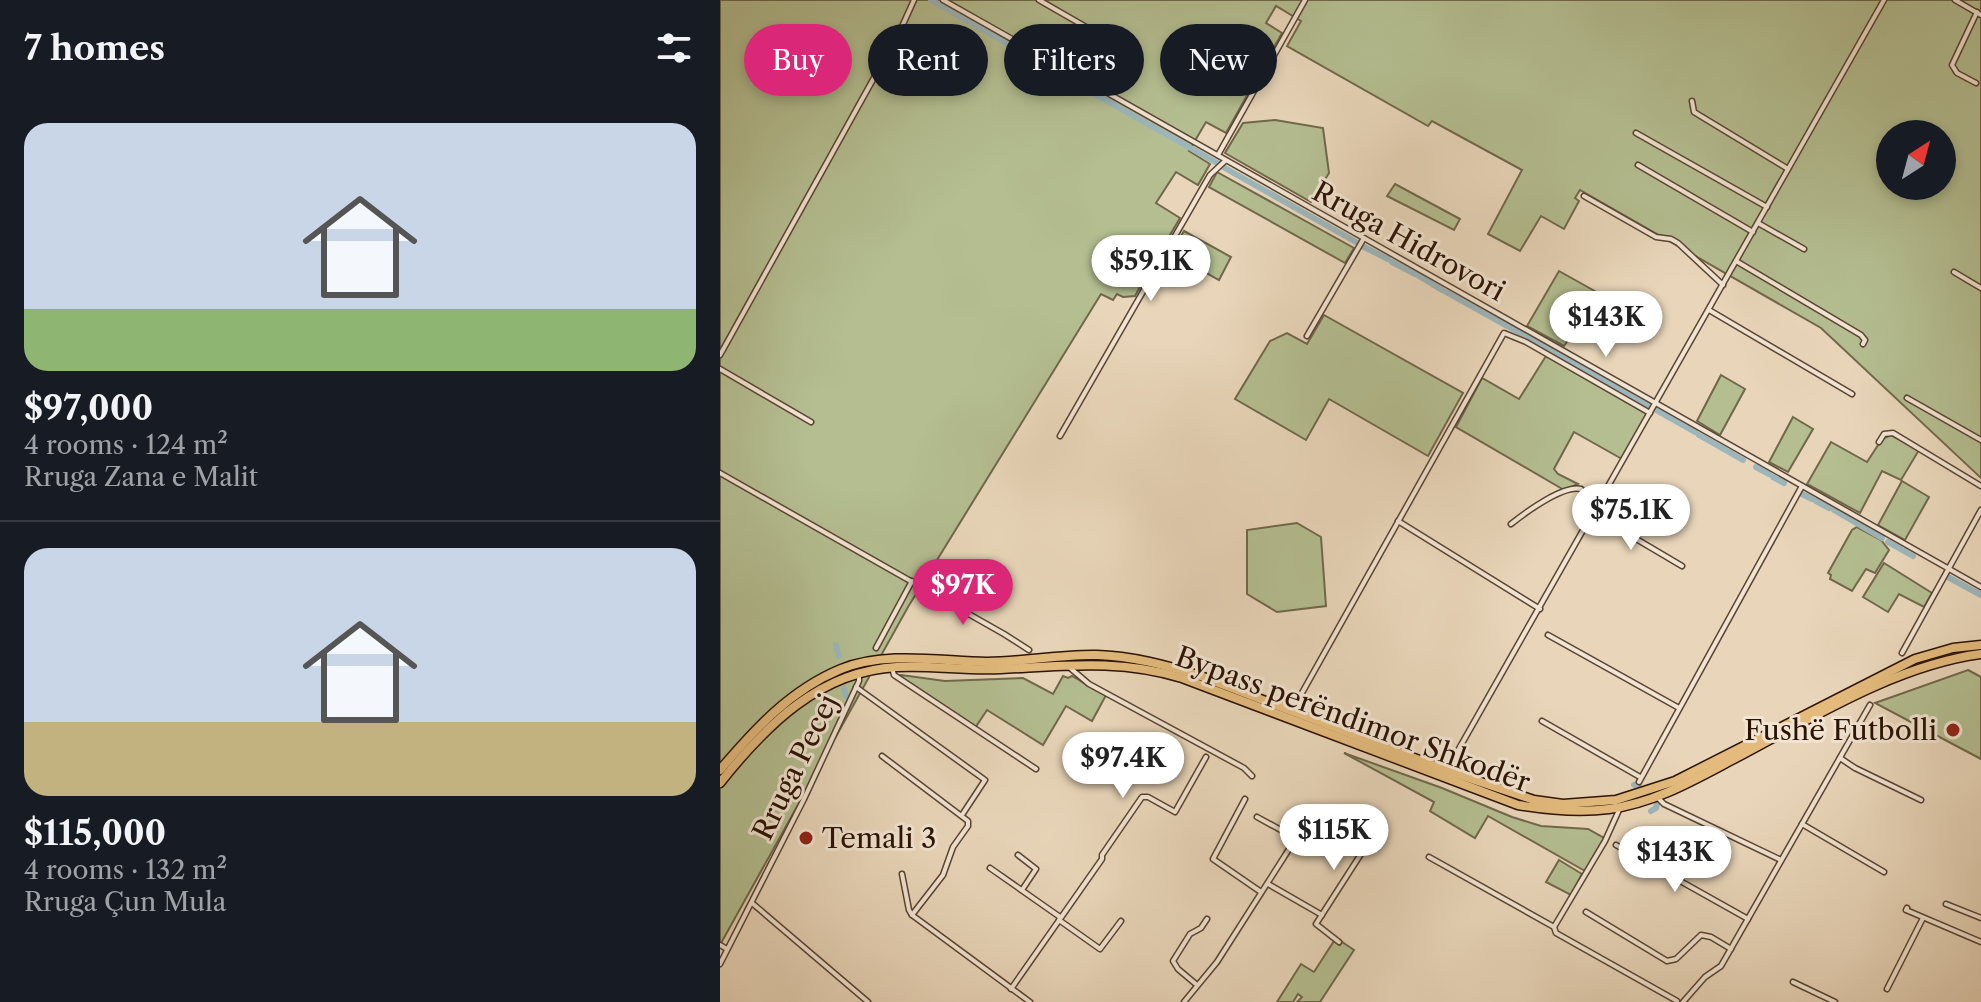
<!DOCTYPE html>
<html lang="en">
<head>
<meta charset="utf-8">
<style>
  body { margin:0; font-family:"Libre Caslon Text",serif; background:#20242c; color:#f1f3f6; height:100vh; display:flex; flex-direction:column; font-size:30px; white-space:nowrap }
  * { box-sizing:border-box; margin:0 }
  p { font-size:26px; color:#9ea1a6 }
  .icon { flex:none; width:44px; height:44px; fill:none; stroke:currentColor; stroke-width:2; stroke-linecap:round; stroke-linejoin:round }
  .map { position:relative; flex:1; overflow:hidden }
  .side { display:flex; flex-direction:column; background:#171b24; width:720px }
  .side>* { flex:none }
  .banner { position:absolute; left:24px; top:24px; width:760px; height:72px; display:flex; gap:16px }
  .needle { width:52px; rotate:36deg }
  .buttons { position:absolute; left:1156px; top:120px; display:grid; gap:16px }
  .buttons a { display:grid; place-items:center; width:80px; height:80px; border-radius:50%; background:#171b24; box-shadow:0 4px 12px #0003; font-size:40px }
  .price { position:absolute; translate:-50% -68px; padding:0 18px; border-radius:28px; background:#fff; color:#222; font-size:26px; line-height:52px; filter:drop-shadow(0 2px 4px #0008) }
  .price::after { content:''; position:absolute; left:50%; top:48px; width:24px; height:18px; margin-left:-12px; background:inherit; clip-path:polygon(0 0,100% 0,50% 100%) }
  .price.on { background:#db2777; color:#fff }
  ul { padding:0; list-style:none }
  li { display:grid; align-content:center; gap:16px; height:424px; padding:0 24px }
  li+li { border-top:2px solid #363941 }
  li span { display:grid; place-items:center; height:248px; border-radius:24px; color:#555 }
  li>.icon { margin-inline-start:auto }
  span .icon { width:144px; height:144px; fill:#fffc; stroke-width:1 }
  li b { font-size:34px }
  h2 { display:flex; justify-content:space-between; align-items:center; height:96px; padding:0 24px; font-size:34px }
  .pill { padding:0 28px; border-radius:36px; background:#171b24; box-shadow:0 4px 12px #0003; font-size:28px; line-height:72px }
  .pill.on { background:#db2777; color:#fff }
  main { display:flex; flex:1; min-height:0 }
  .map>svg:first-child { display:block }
  .green { fill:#b4be91; stroke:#70684a; stroke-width:2; fill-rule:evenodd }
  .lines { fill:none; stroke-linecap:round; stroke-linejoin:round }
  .canal { stroke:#9cb6bb; stroke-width:6 }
  .street-casing { stroke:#5a4432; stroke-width:7 }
  .highway-casing { stroke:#2b1304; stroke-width:11 }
  .street { stroke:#f1e4d2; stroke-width:4 }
  .highway { stroke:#e4bb7d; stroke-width:8 }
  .poi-dot { fill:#8f2418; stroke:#f1e4d2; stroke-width:3 }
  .labels { text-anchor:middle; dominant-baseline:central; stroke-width:6; stroke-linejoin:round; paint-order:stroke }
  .street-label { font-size:28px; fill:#2b1304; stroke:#f1e4d2 }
  .poi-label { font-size:28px; fill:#2b1304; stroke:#f1e4d2; text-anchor:end }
</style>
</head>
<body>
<main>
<section class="side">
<h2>7 homes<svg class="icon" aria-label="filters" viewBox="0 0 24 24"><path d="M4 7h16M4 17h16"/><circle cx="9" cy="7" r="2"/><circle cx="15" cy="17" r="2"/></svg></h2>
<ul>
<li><span style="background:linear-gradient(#c9d6e8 75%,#8fb573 0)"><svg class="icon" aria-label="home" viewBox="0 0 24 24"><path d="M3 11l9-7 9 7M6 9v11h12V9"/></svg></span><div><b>$97,000</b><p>4 rooms · 124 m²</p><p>Rruga Zana e Malit</p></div></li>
<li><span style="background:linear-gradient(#c9d6e8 70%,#c2b280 0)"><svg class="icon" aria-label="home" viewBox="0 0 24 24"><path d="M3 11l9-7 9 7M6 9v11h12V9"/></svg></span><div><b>$115,000</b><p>4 rooms · 132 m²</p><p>Rruga Çun Mula</p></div></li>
</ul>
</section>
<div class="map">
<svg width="1261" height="1002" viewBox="0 0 1261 1002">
  <rect width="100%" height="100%" fill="#e9d6ba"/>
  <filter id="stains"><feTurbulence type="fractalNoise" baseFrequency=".0025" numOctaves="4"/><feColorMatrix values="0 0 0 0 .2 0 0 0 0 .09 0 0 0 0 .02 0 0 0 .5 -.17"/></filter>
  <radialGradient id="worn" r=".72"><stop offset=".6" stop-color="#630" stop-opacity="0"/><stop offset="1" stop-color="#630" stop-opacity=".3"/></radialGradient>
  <g class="green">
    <path d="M0,0H1261V478L1101,328L860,190L855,198L859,201L844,229L821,216L800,251L768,234L802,170L712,121L708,126L567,46L581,21L556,6L546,23L562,33L506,133L486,122L469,151L490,164L478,185L456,172L436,203L460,218L437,257L412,243L399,263L425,278L415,296L403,297L397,294L393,300L381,294L188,607L0,945ZM1170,134H1222V186H1170Z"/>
    <path d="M555,120L603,128L609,173L591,202L505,153L523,123Z"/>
    <path d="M497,172L634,248L625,263L489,187Z"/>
    <path d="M675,184L740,219L734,230L667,196Z"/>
    <path d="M464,231L511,257L499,280L451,253Z"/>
    <path d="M839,271L880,294L844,346L807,326Z"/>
    <path d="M604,315L743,393L708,456L609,399L586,440L515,399L550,341L567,333L587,344Z"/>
    <path d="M826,356L927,414L902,459L854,432L834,469L838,474L858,484L844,490L736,427L762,378L799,399Z"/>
    <path d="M1001,375L1025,389L1000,435L977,421Z"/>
    <path d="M1073,417L1093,429L1068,472L1049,462Z"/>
    <path d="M1171,435L1199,450L1181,480L1162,471L1140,513L1087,484L1111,442L1147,462L1162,439Z"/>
    <path d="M1182,481L1209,497L1185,540L1158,525Z"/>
    <path d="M577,523L601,537L606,606L557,612L527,594V530Z"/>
    <path d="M1137,527L1161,540L1169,550L1155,573L1146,569L1132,591L1110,579L1111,575L1108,573L1132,530Z"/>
    <path d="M1164,563L1212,593L1204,607L1179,594L1168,612L1143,597Z"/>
    <path d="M1248,670L1261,677V759L1155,703Z"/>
    <path d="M181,675L225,681L303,678L333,694L343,676L348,678L352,676L385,695V697L372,721L346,706L323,745L267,710L255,728L177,676Z"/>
    <path d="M624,753L722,788L792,817L821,826L868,829L884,838L865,871L768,816L755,838L710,811L714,802Z"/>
    <path d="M839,860L862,874L851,895L826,882Z"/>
    <path d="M614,941L620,945L622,942L634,950L600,1002H577L582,997L578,994L573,1002H557L581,964L594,972Z"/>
  </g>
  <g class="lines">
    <g class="canal">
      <path d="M211,0L343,75"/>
      <path d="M348,79L378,96"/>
      <path d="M382,98L499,164"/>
      <path d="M503,167L636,242"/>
      <path d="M642,246L668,259"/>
      <path d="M672,262L695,274"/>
      <path d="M699,276L722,290"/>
      <path d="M726,292L787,326"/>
      <path d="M789,327L932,407"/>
      <path d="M936,410L975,432"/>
      <path d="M979,435L1023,460"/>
      <path d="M1036,467L1049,474"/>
      <path d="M1053,477L1064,483"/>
      <path d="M1082,494L1092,499"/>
      <path d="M1096,501L1109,508"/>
      <path d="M1114,510L1162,538"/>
      <path d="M1168,542L1193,556"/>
      <path d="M1226,576L1261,595"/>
      <path d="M116,645L119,656"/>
      <path d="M124,689L126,696"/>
      <path d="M914,785L919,784"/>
      <path d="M931,811L936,808L937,804"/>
    </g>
    <g class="street-casing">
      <g id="street">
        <path d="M223,0L1261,587"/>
        <path d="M319,0L373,31V35L351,72"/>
        <path d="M1235,0L1261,15"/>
        <path d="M1256,83L1237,73L1232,65L1257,12"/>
        <path d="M972,101L974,112L1068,169"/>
        <path d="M916,133L1047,207"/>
        <path d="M498,155L585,0"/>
        <path d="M918,165L1033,232"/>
        <path d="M864,196L936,237L951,239L958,243L1003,285"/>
        <path d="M1038,223L1084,249"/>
        <path d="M1016,261L1141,335L1145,340L1143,344"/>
        <path d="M1234,272L1261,288"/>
        <path d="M989,310L1132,394"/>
        <path d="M587,336L644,238"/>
        <path d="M0,355L180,31L194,0"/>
        <path d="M0,369L91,422"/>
        <path d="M1187,398L1261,440"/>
        <path d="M340,436L490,175L505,161"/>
        <path d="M1159,442L1164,434L1173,433L1261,486"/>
        <path d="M0,473L284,634L309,650"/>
        <path d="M874,514L962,566"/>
        <path d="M678,521L820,609"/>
        <path d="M791,524C806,512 843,485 861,489L878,507"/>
        <path d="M828,635L959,708"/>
        <path d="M156,648L192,581"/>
        <path d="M1182,653L1261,510"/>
        <path d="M349,667L369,684L524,768L532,776"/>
        <path d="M172,668L174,675L316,769"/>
        <path d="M136,687L265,780L242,815"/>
        <path d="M578,700L784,333L806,342L930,413"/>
        <path d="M822,721L920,777"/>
        <path d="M162,756L248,821V826L233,847L223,875L192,915"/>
        <path d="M1120,758L1135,768L1201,800"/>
        <path d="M732,761L1164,0"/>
        <path d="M919,782L1082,486"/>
        <path d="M937,797L944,804L1061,860"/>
        <path d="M525,799L493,859L541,892"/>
        <path d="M1082,824L1164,872"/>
        <path d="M896,845L1028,919"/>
        <path d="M298,855L316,869L302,890"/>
        <path d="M709,857L834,927L885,841L899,810"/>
        <path d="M270,868L340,917"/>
        <path d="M182,874L189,910L192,915L310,1002"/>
        <path d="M548,884L602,915"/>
        <path d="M32,903L148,1002"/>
        <path d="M1226,904L1261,918"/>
        <path d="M1187,908L1186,910L1261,942"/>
        <path d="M866,912L947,961L956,959L981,935L991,937L1011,949"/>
        <path d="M339,920L380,949L401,921"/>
        <path d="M834,927L836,933L957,1001"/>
        <path d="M619,942L596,924L648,843"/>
        <path d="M0,945L7,949"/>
        <path d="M0,964L84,799L139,681V675"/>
        <path d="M1073,982L1115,1002"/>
        <path d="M477,985L458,969L453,961L470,934L481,928L487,919"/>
        <path d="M291,989L382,859V855L422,797H428L455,812L486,757"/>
        <path d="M1167,989L1203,918"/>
        <path d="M464,1002L497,962L573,843V838L570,835L537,817"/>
        <path d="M963,1002L985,977L1001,966L1150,705"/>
      </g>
    </g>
    <g class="highway-casing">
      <g id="highway">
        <path d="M0,770C35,729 70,690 121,669C166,651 219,661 267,662C303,662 340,654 377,655C412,656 445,665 478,675L728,771L814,800L843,804L896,800L955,781L1195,659L1233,648L1261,645"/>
        <path d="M0,783C46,725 100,671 177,667C212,665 246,671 281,669C345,666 400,659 462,678L798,805C828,810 858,813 889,809C935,803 974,780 1014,759C1090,719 1176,665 1261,654"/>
      </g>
    </g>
    <use href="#street" class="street"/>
    <use href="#highway" class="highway"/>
  </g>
  <g class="poi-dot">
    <circle cx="1233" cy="730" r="8"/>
    <circle cx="86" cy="838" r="8"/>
  </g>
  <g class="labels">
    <g class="street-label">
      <text transform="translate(689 241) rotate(29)">Rruga Hidrovori</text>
      <text transform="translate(633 719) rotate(20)">Bypass perëndimor Shkodër</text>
      <text transform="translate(75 767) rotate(-64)">Rruga Pecej</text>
    </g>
    <g class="poi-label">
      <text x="1217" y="730">Fushë Futbolli</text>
      <text x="102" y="838" text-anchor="start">Temali 3</text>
    </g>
  </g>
  <rect width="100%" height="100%" filter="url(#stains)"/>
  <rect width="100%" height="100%" fill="url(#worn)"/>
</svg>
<div class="buttons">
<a><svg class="needle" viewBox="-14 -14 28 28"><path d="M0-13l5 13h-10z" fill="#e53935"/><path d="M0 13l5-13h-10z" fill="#9ea1a6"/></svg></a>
</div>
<b class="price" style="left:431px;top:303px">$59.1K</b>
<b class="price" style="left:886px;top:359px">$143K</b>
<b class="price" style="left:911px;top:552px">$75.1K</b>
<b class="price on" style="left:243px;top:627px">$97K</b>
<b class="price" style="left:403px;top:800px">$97.4K</b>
<b class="price" style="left:614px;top:872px">$115K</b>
<b class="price" style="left:955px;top:894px">$143K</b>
<div class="banner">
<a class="pill on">Buy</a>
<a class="pill">Rent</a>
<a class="pill">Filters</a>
<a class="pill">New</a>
</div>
</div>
</main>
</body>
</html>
